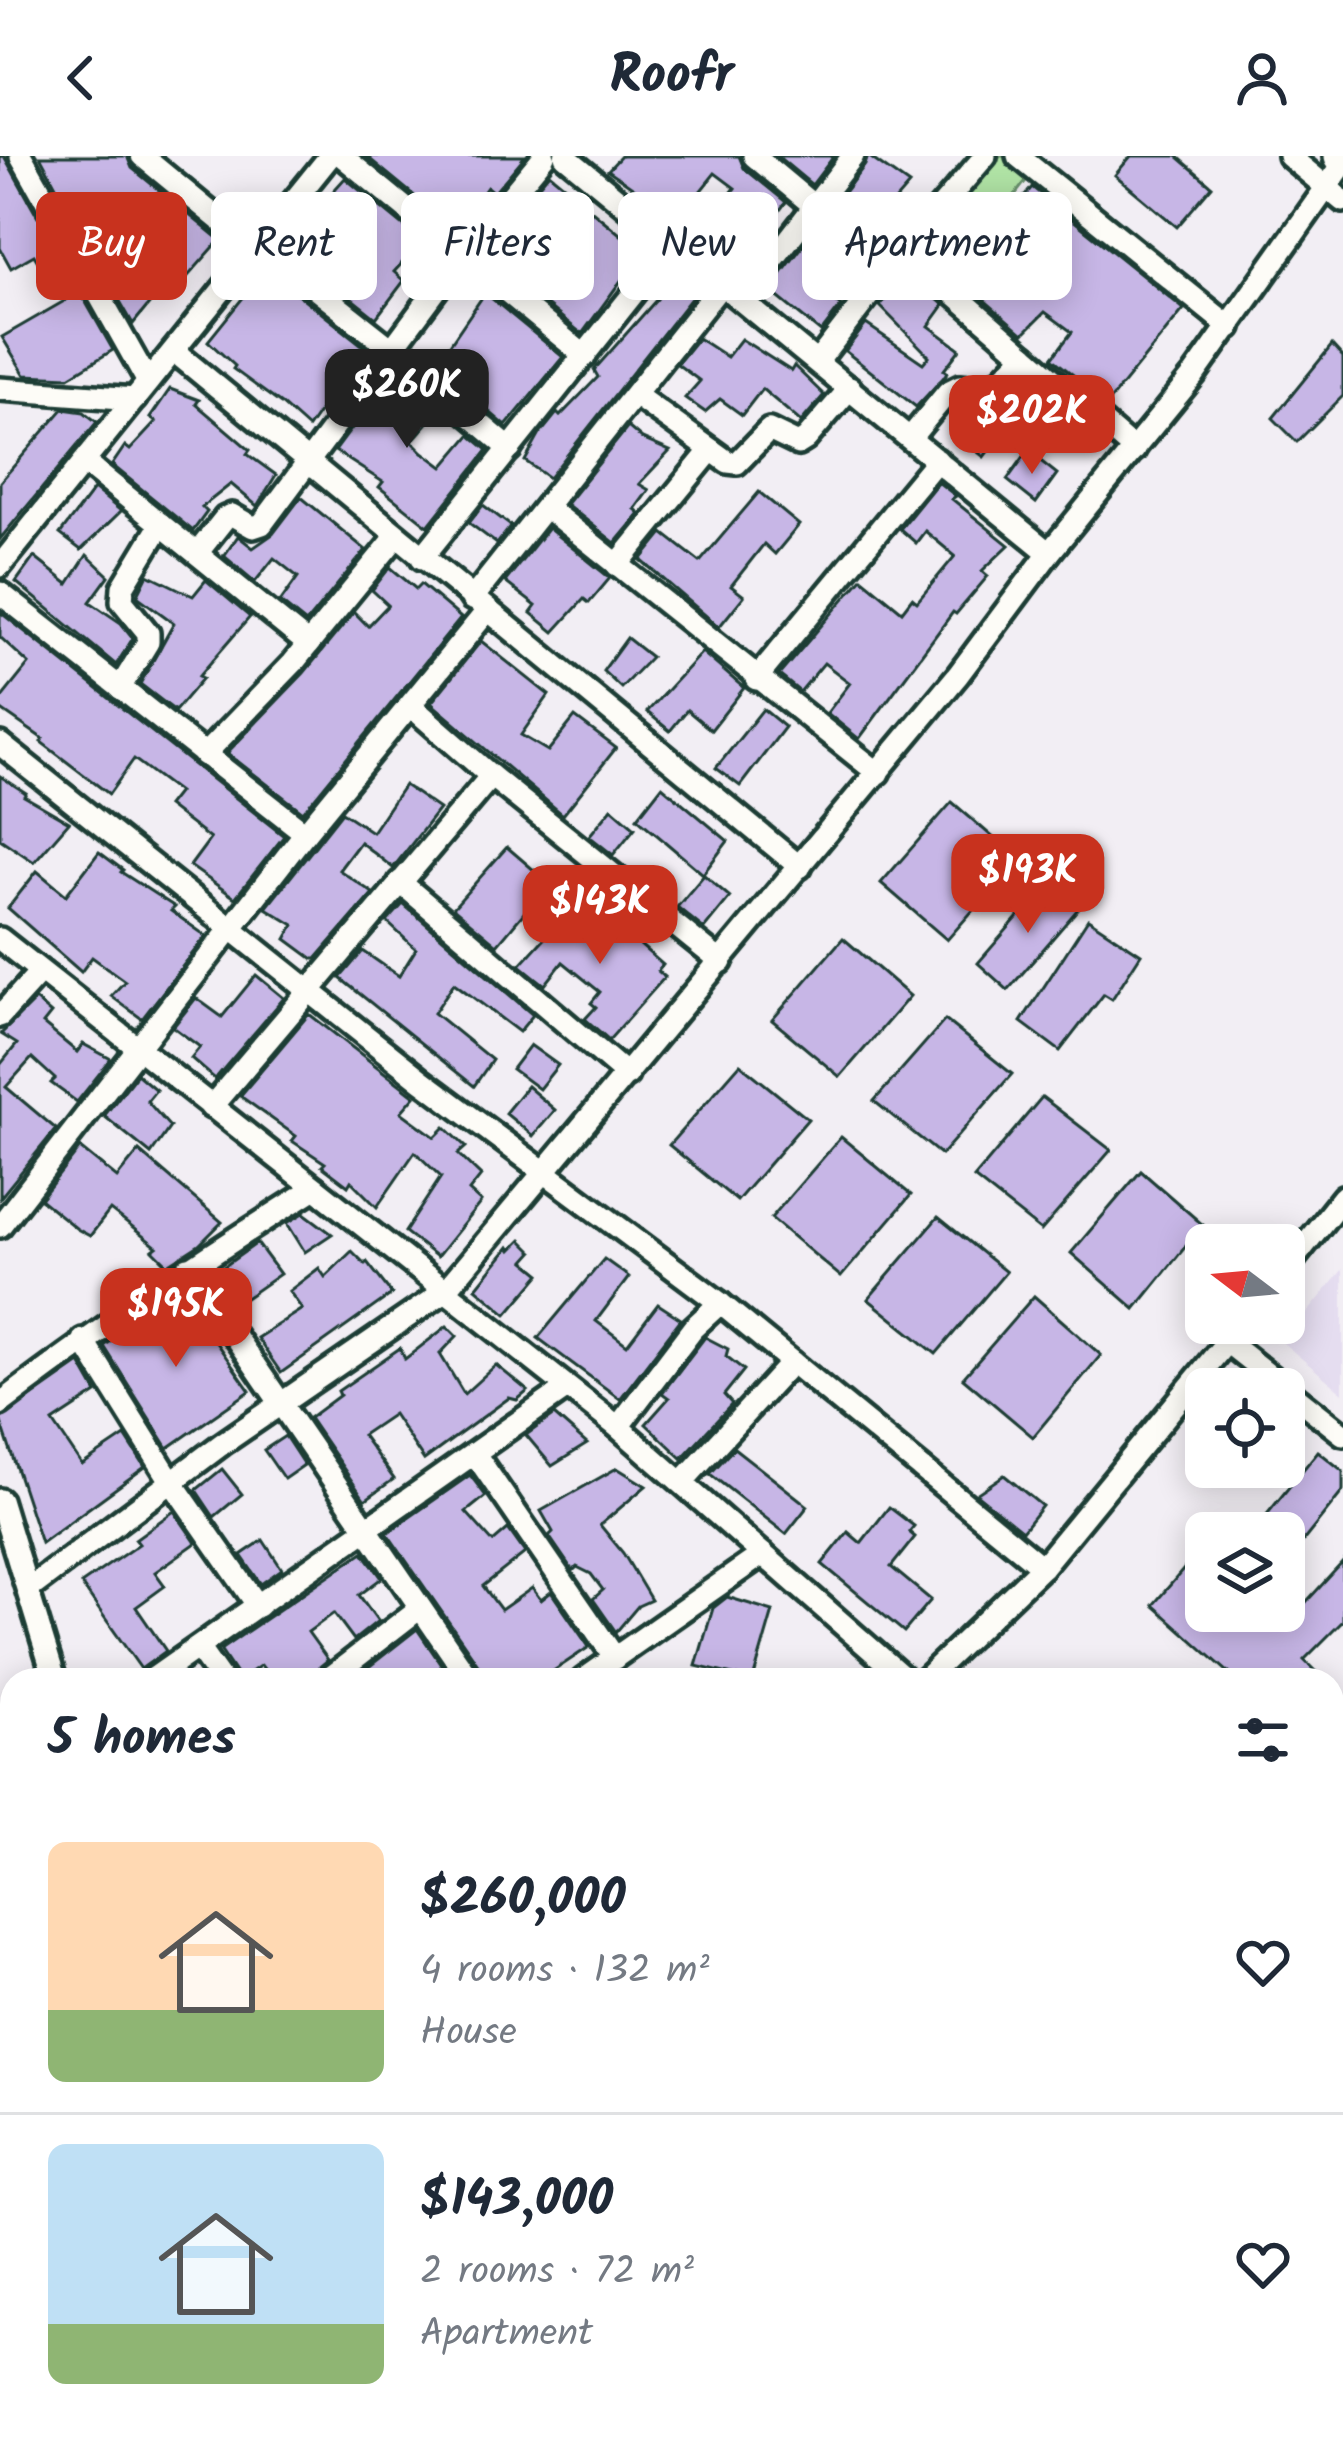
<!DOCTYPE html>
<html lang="en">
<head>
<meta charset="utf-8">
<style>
  body { margin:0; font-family:Kalam,sans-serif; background:#f6f6f7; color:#1f2937; height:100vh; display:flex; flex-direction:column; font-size:45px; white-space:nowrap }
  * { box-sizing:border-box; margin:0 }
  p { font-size:39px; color:#747a83 }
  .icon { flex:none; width:66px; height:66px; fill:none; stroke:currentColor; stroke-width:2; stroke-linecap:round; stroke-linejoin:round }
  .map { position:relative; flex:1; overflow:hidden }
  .side { position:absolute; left:0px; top:1512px; width:1344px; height:771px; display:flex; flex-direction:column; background:#fff; border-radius:36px 36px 0 0; box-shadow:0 6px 30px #0003 }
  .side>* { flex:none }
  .guide { position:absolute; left:36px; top:36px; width:1272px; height:108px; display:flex; gap:24px }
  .needle { width:78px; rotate:286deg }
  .fabs { position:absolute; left:1185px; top:1068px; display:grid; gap:24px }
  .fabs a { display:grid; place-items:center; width:120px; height:120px; border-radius:18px; background:#fff; box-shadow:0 6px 30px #0003; font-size:60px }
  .price { position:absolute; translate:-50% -102px; padding:0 27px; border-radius:24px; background:#c8321e; color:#fff; font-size:39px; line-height:78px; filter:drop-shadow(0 3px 6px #0008) }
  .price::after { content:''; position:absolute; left:50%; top:72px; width:36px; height:27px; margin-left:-18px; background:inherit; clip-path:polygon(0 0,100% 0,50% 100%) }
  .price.on { background:#222; color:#fff }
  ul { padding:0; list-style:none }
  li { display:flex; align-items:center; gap:36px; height:300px; padding:0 48px }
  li+li { border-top:3px solid #e0e1e3 }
  li span { display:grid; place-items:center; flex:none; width:336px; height:240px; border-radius:18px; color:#555 }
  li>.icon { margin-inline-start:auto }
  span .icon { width:144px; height:144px; fill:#fffc; stroke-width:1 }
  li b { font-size:51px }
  h2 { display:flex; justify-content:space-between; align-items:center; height:144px; padding:0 48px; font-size:51px }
  .chip { padding:0 42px; border-radius:18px; background:#fff; box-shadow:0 6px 30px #0003; font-size:42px; line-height:108px }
  .chip.on { background:#c8321e; color:#fff }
  header { display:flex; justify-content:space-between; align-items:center; height:156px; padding:0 48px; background:#fff; font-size:54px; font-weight:800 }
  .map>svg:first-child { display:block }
  .built { fill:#e5ddf0 }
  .green { fill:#b0e3a5; stroke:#68906c; stroke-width:3 }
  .building { fill:#c7b6e6; stroke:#1f3d34; stroke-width:3 }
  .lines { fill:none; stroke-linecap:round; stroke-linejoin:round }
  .minor-casing { stroke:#1f3d34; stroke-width:30 }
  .highway-casing { stroke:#1f3d34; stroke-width:42 }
  .minor { stroke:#fdfcf7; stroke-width:21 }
  .highway { stroke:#fdfcf7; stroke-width:33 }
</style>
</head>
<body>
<header><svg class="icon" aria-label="back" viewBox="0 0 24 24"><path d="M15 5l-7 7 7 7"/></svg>Roofr<svg class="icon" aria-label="person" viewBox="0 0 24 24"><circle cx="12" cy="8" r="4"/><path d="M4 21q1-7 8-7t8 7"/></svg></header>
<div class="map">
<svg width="1343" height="2282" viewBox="0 0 1343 2282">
  <rect width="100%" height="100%" fill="#f2eef4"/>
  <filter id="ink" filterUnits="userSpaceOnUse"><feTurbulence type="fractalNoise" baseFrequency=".00833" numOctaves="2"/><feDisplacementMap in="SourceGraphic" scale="24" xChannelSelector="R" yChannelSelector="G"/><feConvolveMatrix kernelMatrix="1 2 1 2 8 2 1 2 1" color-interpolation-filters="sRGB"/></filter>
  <g filter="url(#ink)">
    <g class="built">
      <path d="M1343,1113V1237L1283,1187Z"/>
      <path d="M9,2178L12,2271H66L72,2282H0V2181Z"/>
    </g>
    <path class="green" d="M993,0H1007L1029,21L950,122L915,94Z"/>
    <g class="building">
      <path d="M0,0H4L60,100L41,111L34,99L11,112L0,92Z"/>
      <path d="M40,0H127L132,12L220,84L183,126L174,118L133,168L105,119L112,109L90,93Z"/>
      <path d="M366,0H525L494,37L487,31L470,55L465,52L451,70Z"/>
      <path d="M621,0H739L744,12L786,46L762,78L769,85L745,116L699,79L735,32L715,17L678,63L608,14Z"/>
      <path d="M777,0H834L812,29Z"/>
      <path d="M868,0L909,29L895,45L913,60L859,128L830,99L809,128L841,150L821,176L769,134L865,9Z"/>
      <path d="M1131,0H1177L1212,30L1177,71L1115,19Z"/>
      <path d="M549,17L565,30L556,42L586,64L592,55L642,96L582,178L483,97Z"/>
      <path d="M345,22L422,85L394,116L404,125L376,162L288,92L314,66L309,62Z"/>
      <path d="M1032,31L1184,153L1108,247L1052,202L1072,176L1045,156L1023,178L959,122Z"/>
      <path d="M266,113L371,196L344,233L338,229L308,272L281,248L233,213L235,210L208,185Z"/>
      <path d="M672,115L696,136L549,322L525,305L540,278L557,257L560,260L598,221L594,214L657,143L654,140Z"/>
      <path d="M906,116L944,149L929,170L960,193L944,214L947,216L943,222L916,251L845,195L866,168L923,207L929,200L880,150Z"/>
      <path d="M80,136L113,194L69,221L25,219L2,181Z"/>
      <path d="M485,137L563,201L506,270L435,210Z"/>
      <path d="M698,182L727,201L741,183L791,215L794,210L824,239L801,266L762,233L742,259L720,243L705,256L685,242L700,225L677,208Z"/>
      <path d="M1332,189L1343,201V240L1297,286L1273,262Z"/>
      <path d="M394,215L440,253L412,285L423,296L443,311L470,279L488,294L428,370L379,331L383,326L335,295Z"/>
      <path d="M170,233L199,244L196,248L250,294L247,298L276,319L257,350L231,328L202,351L207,356L193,375L112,309L125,290L130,294L156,266L150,262Z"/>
      <path d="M1007,239L1042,268L1021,294L1001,278L984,301L962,284L994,246Z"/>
      <path d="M63,253L84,256L97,266L0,383V326Z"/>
      <path d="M628,271L642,283L670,295L639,328L649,334L635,353L640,357L615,387L566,348Z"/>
      <path d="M1028,295L1057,318L1036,347L1007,324Z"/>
      <path d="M938,326L956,340L952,343L1009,389L982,415L988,420L956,458L953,456L859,583L827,557L850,527L824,507L800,536L779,519L862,422L902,455L912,442L917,446L955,400L925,375L916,387L900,373Z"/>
      <path d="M94,333L121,355L81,394L60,378Z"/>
      <path d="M759,336L799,369L775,398L764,388L731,430L744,440L719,471L641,404L663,377L700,406Z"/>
      <path d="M301,341L366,394L306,467L280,446L298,421L274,402L255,426L224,400L238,380L253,392L273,378Z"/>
      <path d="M483,349L511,370L497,388L469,367Z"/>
      <path d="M548,372L610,422L589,447L584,443L554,476L531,457L536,450L505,426Z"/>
      <path d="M87,399L109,420L90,446L121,467L133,482L116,509L16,426L34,401L68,428Z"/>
      <path d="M390,411L416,433L421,428L461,462L303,656L227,597L304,517L354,456L368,470L388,449L372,434Z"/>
      <path d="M148,418L193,440L206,424L250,461L199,520L203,522L175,555L140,528L174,467L137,440Z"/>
      <path d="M0,456L284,680L235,742L190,710L210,683L167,650L178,636L134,603L109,638L41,586L43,583L0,553V544L29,508L0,481Z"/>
      <path d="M627,482L651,501L621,532L603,515Z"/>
      <path d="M481,485L549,539L521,579L548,595L575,561L616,592L563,659L431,547Z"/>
      <path d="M702,496L744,532L711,574L687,554L670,575L647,556Z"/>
      <path d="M763,553L785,571L740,630L716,612Z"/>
      <path d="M0,620L26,637L24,640L69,666L34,706L0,683Z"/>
      <path d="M404,629L439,653L393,712L360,686L339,714L373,737L316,803H313L286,783L294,769L266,752L342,656L372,676Z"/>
      <path d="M662,630L728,685L703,718L637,662Z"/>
      <path d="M952,646L1018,703L947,784L881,727Z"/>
      <path d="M612,652L635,672L613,699L589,680Z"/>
      <path d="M507,691L549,727L497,789L453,752Z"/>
      <path d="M99,696L123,714L121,716L175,751L171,755L206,780L142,863L111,840L125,825L92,801L81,816L8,752L37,715L66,739Z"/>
      <path d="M579,711L614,739L601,755L567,726Z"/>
      <path d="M704,719L730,741L704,773L677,751Z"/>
      <path d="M1048,726L1078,753L1008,834L978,807Z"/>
      <path d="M403,748L533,859L519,876L454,827L434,857L492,904L474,930L340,822L363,795L399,820L416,793L387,766Z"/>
      <path d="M597,751L663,809L658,815L665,821L609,884L585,863L596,851L591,847L600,836L563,806L545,829L520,809L563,762L577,775Z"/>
      <path d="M1088,763L1141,798L1112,843L1104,838L1060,895L1021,866Z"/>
      <path d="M843,782L910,840L840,921L772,864Z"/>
      <path d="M256,819L284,842L215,923L191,902L200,891L173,871L196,842L222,861Z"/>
      <path d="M35,844L51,858L43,868L77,896L83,888L111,903L77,946L51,927L55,923L32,902L6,931L56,973L0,1042V909L17,888L1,878Z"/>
      <path d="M309,858L415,940L401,956L435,981L445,971L466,991L458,998L481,1020L469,1035L481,1046L437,1101L405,1076L441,1021L415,996L377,1051L351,1025L348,1030L322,1010L325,1007L292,985L296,980L240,940Z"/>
      <path d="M945,864L1012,918L941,999L874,945Z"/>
      <path d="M530,889L558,909L539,933L512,913Z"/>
      <path d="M740,908L808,963L737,1045L669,989Z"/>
      <path d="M137,918L156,934L147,945L170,971L151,998L104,960Z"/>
      <path d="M527,930L555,954L533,980L505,957Z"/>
      <path d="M1042,941L1111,994L1041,1075L974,1022Z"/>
      <path d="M841,981L911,1039L841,1121L771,1062Z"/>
      <path d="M80,992L117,1022L139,995L222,1066L199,1089L168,1109L153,1094L157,1091L110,1054L90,1080L77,1073L40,1043Z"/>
      <path d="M1141,1015L1203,1069L1135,1153L1071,1097Z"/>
      <path d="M304,1057L332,1078L305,1096L287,1067Z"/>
      <path d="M938,1061L1006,1116L936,1198L868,1143Z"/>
      <path d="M521,1084L533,1096L525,1105L541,1118L507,1158L476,1132L509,1091L511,1094Z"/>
      <path d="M257,1087L280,1118L237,1148L215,1117Z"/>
      <path d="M352,1095L365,1108L367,1106L392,1138L281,1217L257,1182L302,1153L289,1135L319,1112L325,1121Z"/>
      <path d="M604,1103L629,1121L596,1165L627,1189L658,1148L681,1163L620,1243L538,1182Z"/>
      <path d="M181,1137L250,1235L168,1292L104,1190Z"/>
      <path d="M1034,1140L1101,1199L1033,1281L963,1222Z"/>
      <path d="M447,1170L457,1180L440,1198L464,1238L496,1209L528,1235L517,1244L509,1242L424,1304L393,1258L362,1279L394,1323L365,1344L309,1262L340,1239L338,1235L400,1192L405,1203Z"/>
      <path d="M705,1181L728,1193L726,1200L744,1214L724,1239L732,1248L682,1302L646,1268L669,1242L662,1237Z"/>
      <path d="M80,1207L97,1237L53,1266L82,1309L125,1280L145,1311L41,1387L0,1263Z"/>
      <path d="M554,1259L587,1288L552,1310L526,1279Z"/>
      <path d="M285,1280L304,1309L284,1323L264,1294Z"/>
      <path d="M734,1292L808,1350L786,1378L710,1318Z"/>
      <path d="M1318,1295L1343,1315V1335L1284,1409V1377H1252Z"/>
      <path d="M617,1312L646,1330L600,1369L623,1397L651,1444L638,1450L616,1476L593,1443L603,1434L591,1418L577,1411L573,1415L549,1380L553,1376L541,1355Z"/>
      <path d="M222,1313L242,1338L214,1361L196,1334Z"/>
      <path d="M470,1319L486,1340L466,1356L493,1386L508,1373L525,1397L483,1430L501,1454L532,1432L541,1444L551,1436L589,1491L540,1524H489L387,1377Z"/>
      <path d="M1004,1319L1042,1350L1022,1375L976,1338Z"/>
      <path d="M889,1351L914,1370L909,1376L915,1381L891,1411L931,1444L904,1476L822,1408L848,1376L861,1387Z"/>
      <path d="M174,1355L196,1387L155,1416L165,1430L136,1451L166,1495L141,1513L81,1428L139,1388L135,1383Z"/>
      <path d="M263,1384L282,1413L261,1428L241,1399Z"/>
      <path d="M1206,1387V1455H1267L1284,1470L1343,1406V1465L1304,1504L1324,1524H1237L1153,1449Z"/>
      <path d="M363,1396L382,1422L359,1439L378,1465L354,1484L334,1457L308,1476L328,1504L317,1513L312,1524H272L261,1509L240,1524L220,1494Z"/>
      <path d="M727,1441L773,1455L753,1524L696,1510L713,1452Z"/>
      <path d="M417,1473L451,1523L352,1524Z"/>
    </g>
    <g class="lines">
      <g class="minor-casing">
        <g id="minor">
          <path d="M21,0L148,226"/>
          <path d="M142,0L256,94"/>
          <path d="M342,0L585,200"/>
          <path d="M565,0L1049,397"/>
          <path d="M754,0L814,50"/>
          <path d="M1018,0L1230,171"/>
          <path d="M1289,0L1343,45"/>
          <path d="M260,89L393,194L510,293"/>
          <path d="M904,94L1134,294"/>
          <path d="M742,144L853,0"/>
          <path d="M175,196L800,711"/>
          <path d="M818,205L904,94L985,0"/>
          <path d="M0,233L135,243"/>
          <path d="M635,239L728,306L737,307L769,274L798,288L806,283L850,232"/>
          <path d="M911,281L948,236L960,230L985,233L995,230L1025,199"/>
          <path d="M84,306L308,488"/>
          <path d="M547,352L878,617"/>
          <path d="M198,396L225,362L232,359L253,371L262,368L462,99L544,0"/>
          <path d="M422,402L673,88"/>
          <path d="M617,409L711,294"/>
          <path d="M0,410L330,0"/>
          <path d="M0,437L305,677"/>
          <path d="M472,443L722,128"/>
          <path d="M756,523L937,304"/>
          <path d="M120,532L148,486V477L122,445L123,431L161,368"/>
          <path d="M411,550L491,620L721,806"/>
          <path d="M0,588L421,924L720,1147L1042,1411"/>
          <path d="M204,599L293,507L396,381"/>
          <path d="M400,726L627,919"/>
          <path d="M0,783L618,1271L906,1524"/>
          <path d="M0,860L40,816"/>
          <path d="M211,951L491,620"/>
          <path d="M0,1070L305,677L487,455"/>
          <path d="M188,1112L470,1524"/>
          <path d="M1284,1115L1343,1041"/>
          <path d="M83,1184L171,1325L258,1450"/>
          <path d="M1227,1186L1343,1278"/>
          <path d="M0,1248C102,1170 207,1100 315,1032"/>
          <path d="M618,1271L693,1172L720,1147"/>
          <path d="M475,1298L615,1502"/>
          <path d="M683,1325L792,1206"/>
          <path d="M0,1344L55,1524"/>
          <path d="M30,1432L222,1288L445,1135L958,519L1049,397L1194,219L1343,8"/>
          <path d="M199,1493L221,1524"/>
          <path d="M151,1524L567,1232"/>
          <path d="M327,1524L420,1452"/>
          <path d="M583,1524L763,1398"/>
          <path d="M924,1524L1042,1411L1242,1167"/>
          <path d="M0,1588L12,1586"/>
          <path d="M0,1771L12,1767"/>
          <path d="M1332,1832L1343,1821"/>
          <path d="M0,1886L12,1882"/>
          <path d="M0,2007L12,2003"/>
          <path d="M1332,2104L1343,2120"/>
          <path d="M0,2149L12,2169"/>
          <path d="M75,2271L82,2282"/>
          <path d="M244,2271L246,2282"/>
          <path d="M515,2271L523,2282"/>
          <path d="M1030,2271L1038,2282"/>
          <path d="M549,2282L564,2271"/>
        </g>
      </g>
      <g class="highway-casing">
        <path id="highway" d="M1341,0L1343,2"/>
      </g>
      <use href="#minor" class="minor"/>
      <use href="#highway" class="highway"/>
    </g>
  </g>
</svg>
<div class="fabs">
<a><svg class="needle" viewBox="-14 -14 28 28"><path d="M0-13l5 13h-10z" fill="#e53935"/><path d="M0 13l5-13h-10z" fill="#747a83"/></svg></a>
<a><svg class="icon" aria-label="locate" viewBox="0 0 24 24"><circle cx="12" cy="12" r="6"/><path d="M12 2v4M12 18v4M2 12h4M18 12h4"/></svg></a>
<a><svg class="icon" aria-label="layers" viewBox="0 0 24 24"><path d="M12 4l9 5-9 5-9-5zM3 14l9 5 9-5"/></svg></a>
</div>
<b class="price on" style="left:407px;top:295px">$260K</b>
<b class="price" style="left:1032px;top:321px">$202K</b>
<b class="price" style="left:1028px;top:780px">$193K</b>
<b class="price" style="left:600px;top:811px">$143K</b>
<b class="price" style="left:176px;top:1214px">$195K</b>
<div class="guide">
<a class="chip on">Buy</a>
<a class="chip">Rent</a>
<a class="chip">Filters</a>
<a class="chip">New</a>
<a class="chip">Apartment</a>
</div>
<section class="side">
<h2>5 homes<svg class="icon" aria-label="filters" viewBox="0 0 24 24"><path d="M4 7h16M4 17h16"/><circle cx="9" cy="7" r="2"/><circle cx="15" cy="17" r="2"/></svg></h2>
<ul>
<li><span style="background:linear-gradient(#ffd9b3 70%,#8fb573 0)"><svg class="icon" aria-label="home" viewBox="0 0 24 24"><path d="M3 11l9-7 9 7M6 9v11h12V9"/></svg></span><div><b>$260,000</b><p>4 rooms · 132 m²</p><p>House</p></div><svg class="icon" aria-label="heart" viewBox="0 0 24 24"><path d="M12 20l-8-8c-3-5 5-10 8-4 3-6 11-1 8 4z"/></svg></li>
<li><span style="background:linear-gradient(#bfe0f5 75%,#8fb573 0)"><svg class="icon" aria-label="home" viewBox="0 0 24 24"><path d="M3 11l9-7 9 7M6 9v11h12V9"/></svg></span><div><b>$143,000</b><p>2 rooms · 72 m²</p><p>Apartment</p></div><svg class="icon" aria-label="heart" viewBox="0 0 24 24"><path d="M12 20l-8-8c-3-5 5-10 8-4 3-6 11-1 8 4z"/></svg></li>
</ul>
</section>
</div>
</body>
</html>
